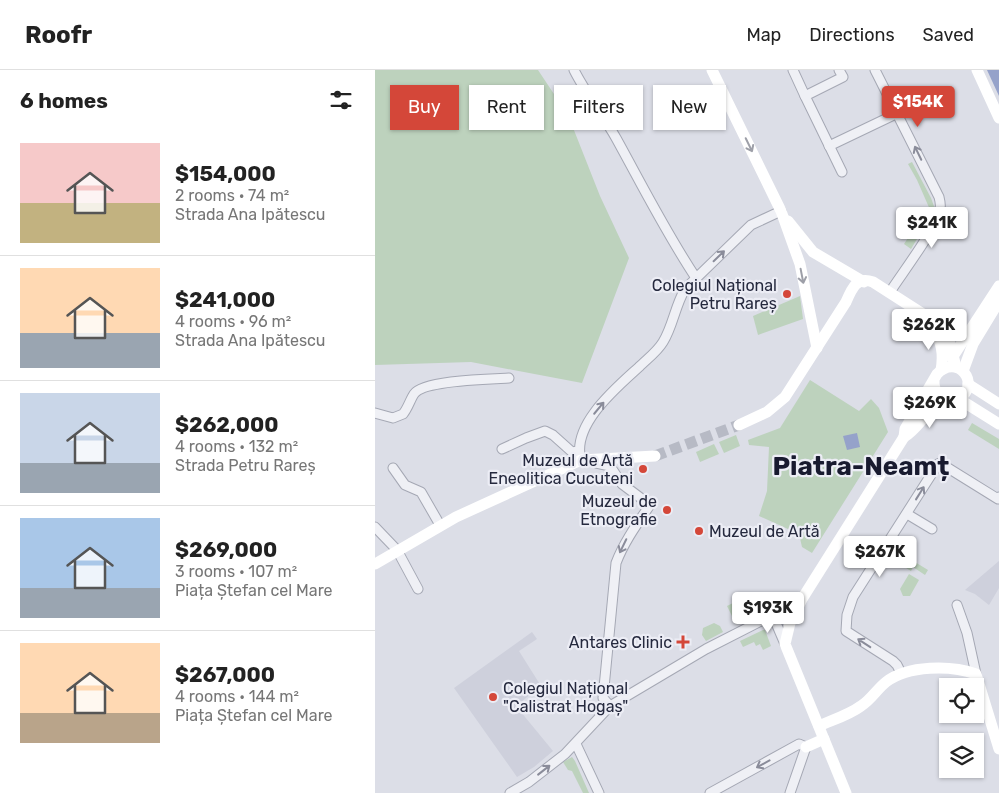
<!DOCTYPE html>
<html lang="en">
<head>
<meta charset="utf-8">
<style>
  body { margin:0; font-family:Rubik,sans-serif; background:#f2f2f2; color:#222; height:100vh; display:flex; flex-direction:column; font-size:19px; white-space:nowrap }
  * { box-sizing:border-box; margin:0 }
  p { font-size:16px; color:#767676 }
  .icon { flex:none; width:28px; height:28px; fill:none; stroke:currentColor; stroke-width:2; stroke-linecap:round; stroke-linejoin:round }
  .map { position:relative; flex:1; overflow:hidden }
  .side { display:flex; flex-direction:column; background:#fff; width:375px }
  .side>* { flex:none }
  .top-card { position:absolute; left:15px; top:15px; width:475px; height:45px; display:flex; gap:10px }
  .buttons { position:absolute; left:564px; top:608px; display:grid; gap:10px }
  .buttons a { display:grid; place-items:center; width:45px; height:45px; border-radius:0px; background:#fff; box-shadow:0 1px 4px #0004; font-size:25px }
  .price { position:absolute; translate:-50% -42px; padding:0 11px; border-radius:5px; background:#fff; color:#222; font-size:16px; line-height:32px; filter:drop-shadow(0 1px 2px #0008) }
  .price::after { content:''; position:absolute; left:50%; top:30px; width:15px; height:11px; margin-left:-8px; background:inherit; clip-path:polygon(0 0,100% 0,50% 100%) }
  .price.current { background:#d44739; color:#fff }
  ul { padding:0; list-style:none }
  li { display:flex; align-items:center; gap:15px; height:125px; padding:0 20px }
  li+li { border-top:1px solid #e0e0e0 }
  li span { display:grid; place-items:center; flex:none; width:140px; height:100px; border-radius:0px; color:#555 }
  li>.icon { margin-inline-start:auto }
  span .icon { width:60px; height:60px; fill:#fffc; stroke-width:1 }
  li b { font-size:21px }
  h2 { display:flex; justify-content:space-between; align-items:center; height:60px; padding:0 20px; font-size:21px }
  .pill { padding:0 18px; border-radius:0px; background:#fff; box-shadow:0 1px 4px #0004; font-size:18px; line-height:45px }
  .pill.current { background:#d44739; color:#fff }
  header { display:flex; align-items:center; gap:30px; box-sizing:border-box; height:70px; padding:0 25px; background:#fff; border-bottom:1px solid #e0e0e0 }
  header strong { font-size:24px }
  nav { display:flex; gap:28px; margin-inline-start:auto; font-size:18px }
  main { display:flex; flex:1; min-height:0 }
  .map>svg:first-child { display:block }
  .built { fill:#ced0dc }
  .green { fill:#bdd2bd }
  .water { fill:#95a2ca }
  .lines { fill:none; stroke-linecap:round; stroke-linejoin:round }
  .secondary-tunnel { stroke:#b7bac5; stroke-width:11; stroke-dasharray:11 5.5; stroke-linecap:butt }
  .street-casing { stroke:#a5a8b4; stroke-width:11 }
  .street { stroke:#eff0f5; stroke-width:9 }
  .secondary { stroke:#fff; stroke-width:11 }
  .oneway { stroke:#9d9fa8 }
  .oneway2 { stroke:#8a8c9a }
  .poi-dot { fill:#d44739; stroke:#ecedf5; stroke-width:2 }
  .labels { text-anchor:middle; dominant-baseline:central; stroke-width:4.5; stroke-linejoin:round; paint-order:stroke }
  .poi-label { font-size:16px; fill:#25293e; stroke:#ecedf5; text-anchor:end }
  .town-label { font-size:26px; font-weight:bold; fill:#181a2f; stroke:#ecedf5 }
</style>
</head>
<body>
<header>
<strong>Roofr</strong>
<nav><a>Map</a><a>Directions</a><a>Saved</a></nav>
</header>
<main>
<section class="side">
<h2>6 homes<svg class="icon" aria-label="filters" viewBox="0 0 24 24"><path d="M4 7h16M4 17h16"/><circle cx="9" cy="7" r="2"/><circle cx="15" cy="17" r="2"/></svg></h2>
<ul>
<li><span style="background:linear-gradient(#f6c9c9 60%,#c2b280 0)"><svg class="icon" aria-label="home" viewBox="0 0 24 24"><path d="M3 11l9-7 9 7M6 9v11h12V9"/></svg></span><div><b>$154,000</b><p>2 rooms · 74 m²</p><p>Strada Ana Ipătescu</p></div></li>
<li><span style="background:linear-gradient(#ffd9b3 65%,#9aa5b1 0)"><svg class="icon" aria-label="home" viewBox="0 0 24 24"><path d="M3 11l9-7 9 7M6 9v11h12V9"/></svg></span><div><b>$241,000</b><p>4 rooms · 96 m²</p><p>Strada Ana Ipătescu</p></div></li>
<li><span style="background:linear-gradient(#c9d6e8 70%,#9aa5b1 0)"><svg class="icon" aria-label="home" viewBox="0 0 24 24"><path d="M3 11l9-7 9 7M6 9v11h12V9"/></svg></span><div><b>$262,000</b><p>4 rooms · 132 m²</p><p>Strada Petru Rareș</p></div></li>
<li><span style="background:linear-gradient(#a9c7e8 70%,#9aa5b1 0)"><svg class="icon" aria-label="home" viewBox="0 0 24 24"><path d="M3 11l9-7 9 7M6 9v11h12V9"/></svg></span><div><b>$269,000</b><p>3 rooms · 107 m²</p><p>Piața Ștefan cel Mare</p></div></li>
<li><span style="background:linear-gradient(#ffd9b3 70%,#b9a48a 0)"><svg class="icon" aria-label="home" viewBox="0 0 24 24"><path d="M3 11l9-7 9 7M6 9v11h12V9"/></svg></span><div><b>$267,000</b><p>4 rooms · 144 m²</p><p>Piața Ștefan cel Mare</p></div></li>
</ul>
</section>
<div class="map">
<svg width="624" height="723" viewBox="0 0 624 723">
  <rect width="100%" height="100%" fill="#dcdee7"/>
  <g class="built">
    <path d="M624,491V518L614,535L600,524L590,520Z"/>
    <path d="M157,562L162,569L144,581L166,616L141,636L178,681L159,697L142,707L79,618Z"/>
  </g>
  <g class="green">
    <path d="M0,0H163L193,45L225,126L254,188L207,313L96,292L0,295Z"/>
    <path d="M537,92L556,128L560,139L536,179L529,174L544,151L548,153L556,142L542,110L533,94Z"/>
    <path d="M425,226L428,249L383,265L378,246Z"/>
    <path d="M435,310L484,341L496,329L504,338L513,362L437,483L427,477L424,464L384,446L392,421L394,377L374,375L373,370L405,358Z"/>
    <path d="M597,353L624,369V379L593,360Z"/>
    <path d="M361,365L365,376L349,383L344,372Z"/>
    <path d="M339,374L344,384L325,392L321,382Z"/>
    <path d="M518,470L521,472L517,478L553,500L550,505L538,497L536,501L510,485Z"/>
    <path d="M534,504L544,510L535,526H528L525,519Z"/>
    <path d="M376,524L385,542L361,554L352,536Z"/>
    <path d="M339,553L345,556L348,562L331,571L327,565L328,558Z"/>
    <path d="M388,560H390L396,576L388,580L385,574L381,576L379,572L368,577L365,571Z"/>
    <path d="M197,687L200,691L214,723H208L197,701L193,700L188,692Z"/>
  </g>
  <g class="water">
    <path d="M612,0H624V26Z"/>
    <path d="M482,363L485,377L472,380L468,366Z"/>
  </g>
  <g class="lines">
    <path class="secondary-tunnel" d="M280,386L364,355"/>
    <g class="street-casing">
      <g id="street">
        <path d="M199,0C211,24 228,45 241,68C267,115 291,163 321,208"/>
        <path d="M418,0L430,26"/>
        <path d="M464,0L468,7L430,26L467,102"/>
        <path d="M500,0L564,127C565,131 566,135 565,138C562,158 527,203 515,222"/>
        <path d="M454,76L523,43"/>
        <path d="M0,343L18,348L28,344C33,338 35,330 39,324C48,310 117,309 134,308"/>
        <path d="M127,379L151,368L170,361L178,365L197,382L203,381"/>
        <path d="M206,390C196,355 241,318 264,297C272,289 282,282 288,272C298,256 300,236 310,219L376,155L406,141"/>
        <path d="M221,393L235,396L247,414L275,435C262,454 249,472 241,493L228,628L235,636"/>
        <path d="M18,398L30,415L46,422L65,455"/>
        <path d="M532,444L557,459"/>
        <path d="M0,457L22,480L43,519"/>
        <path d="M582,535L592,563L601,604"/>
        <path d="M398,546L410,574"/>
        <path d="M526,603L522,595L518,591L471,561L472,545L478,527L563,394L565,393L623,429L624,427"/>
        <path d="M201,674L224,723"/>
        <path d="M135,723L154,712L190,684L235,636L331,579L419,534H424"/>
        <path d="M335,723L424,674L431,677L415,723"/>
      </g>
    </g>
    <use href="#street" class="street"/>
    <g class="secondary">
      <path d="M337,0L406,141L425,194L442,278"/>
      <path d="M602,0L624,48"/>
      <path d="M413,151L438,182L489,212"/>
      <path d="M558,259C567,271 569,284 566,300"/>
      <path d="M577,288L624,216"/>
      <path d="M588,301L598,274L624,231"/>
      <path d="M593,314L624,334"/>
      <path d="M584,329L624,354"/>
      <path d="M364,355L392,342L410,327L471,232C477,218 482,206 498,212L565,255L574,270L581,297"/>
      <path d="M529,367L530,359L562,304C582,283 607,313 584,329C570,334 558,325 559,310"/>
      <path d="M0,494L81,447L206,390L280,386"/>
      <path d="M444,656C457,650 474,645 486,636C496,630 502,619 511,612C533,595 576,595 601,604L624,679"/>
      <path d="M431,677L449,669"/>
      <path d="M471,723L410,574L415,553L427,529L529,367C546,357 552,336 572,331"/>
    </g>
  </g>
  <defs><path id="oneway-shaft" d="M-6 0H5M1.5-3L5.5 0L1.5 3" fill="none" stroke-width="1.6" stroke-linecap="round" stroke-linejoin="round" transform="scale(1.25)"/></defs>
  <g class="oneway">
    <use href="#oneway-shaft" transform="translate(374 75) rotate(64)"/>
    <use href="#oneway-shaft" transform="translate(427 206) rotate(79)"/>
  </g>
  <g class="oneway2">
    <use href="#oneway-shaft" transform="translate(543 83) rotate(-116)"/>
    <use href="#oneway-shaft" transform="translate(344 186) rotate(-44)"/>
    <use href="#oneway-shaft" transform="translate(224 338) rotate(-50)"/>
    <use href="#oneway-shaft" transform="translate(545 423) rotate(-58)"/>
    <use href="#oneway-shaft" transform="translate(248 476) rotate(116)"/>
    <use href="#oneway-shaft" transform="translate(489 573) rotate(-147)"/>
    <use href="#oneway-shaft" transform="translate(388 694) rotate(151)"/>
    <use href="#oneway-shaft" transform="translate(169 700) rotate(-38)"/>
  </g>
  <g class="poi-dot">
    <circle cx="412" cy="224" r="5"/>
    <circle cx="268" cy="399" r="5"/>
    <circle cx="292" cy="440" r="5"/>
    <circle cx="324" cy="461" r="5"/>
    <path d="M305.5 564.5h5v5h5v5h-5v5h-5v-5h-5v-5h5z"/>
    <circle cx="118" cy="627" r="5"/>
  </g>
  <g class="labels">
    <g class="poi-label">
      <text x="402" y="215">Colegiul Național<tspan x="402" dy="18">Petru Rareș</tspan></text>
      <text x="258" y="390">Muzeul de Artă<tspan x="258" dy="18">Eneolitica Cucuteni</tspan></text>
      <text x="282" y="431">Muzeul de<tspan x="282" dy="18">Etnografie</tspan></text>
      <text x="334" y="461" text-anchor="start">Muzeul de Artă</text>
      <text x="297" y="572">Antares Clinic</text>
      <text x="128" y="618" text-anchor="start">Colegiul Național<tspan x="128" dy="18">"Calistrat Hogaș"</tspan></text>
    </g>
    <g class="town-label">
      <text x="486" y="396">Piatra-Neamț</text>
    </g>
  </g>
</svg>
<div class="buttons">
<a><svg class="icon" aria-label="locate" viewBox="0 0 24 24"><circle cx="12" cy="12" r="6"/><path d="M12 2v4M12 18v4M2 12h4M18 12h4"/></svg></a>
<a><svg class="icon" aria-label="layers" viewBox="0 0 24 24"><path d="M12 4l9 5-9 5-9-5zM3 14l9 5 9-5"/></svg></a>
</div>
<b class="price current" style="left:543px;top:58px">$154K</b>
<b class="price" style="left:557px;top:179px">$241K</b>
<b class="price" style="left:554px;top:281px">$262K</b>
<b class="price" style="left:555px;top:359px">$269K</b>
<b class="price" style="left:505px;top:508px">$267K</b>
<b class="price" style="left:393px;top:564px">$193K</b>
<div class="top-card">
<a class="pill current">Buy</a>
<a class="pill">Rent</a>
<a class="pill">Filters</a>
<a class="pill">New</a>
</div>
</div>
</main>
</body>
</html>
